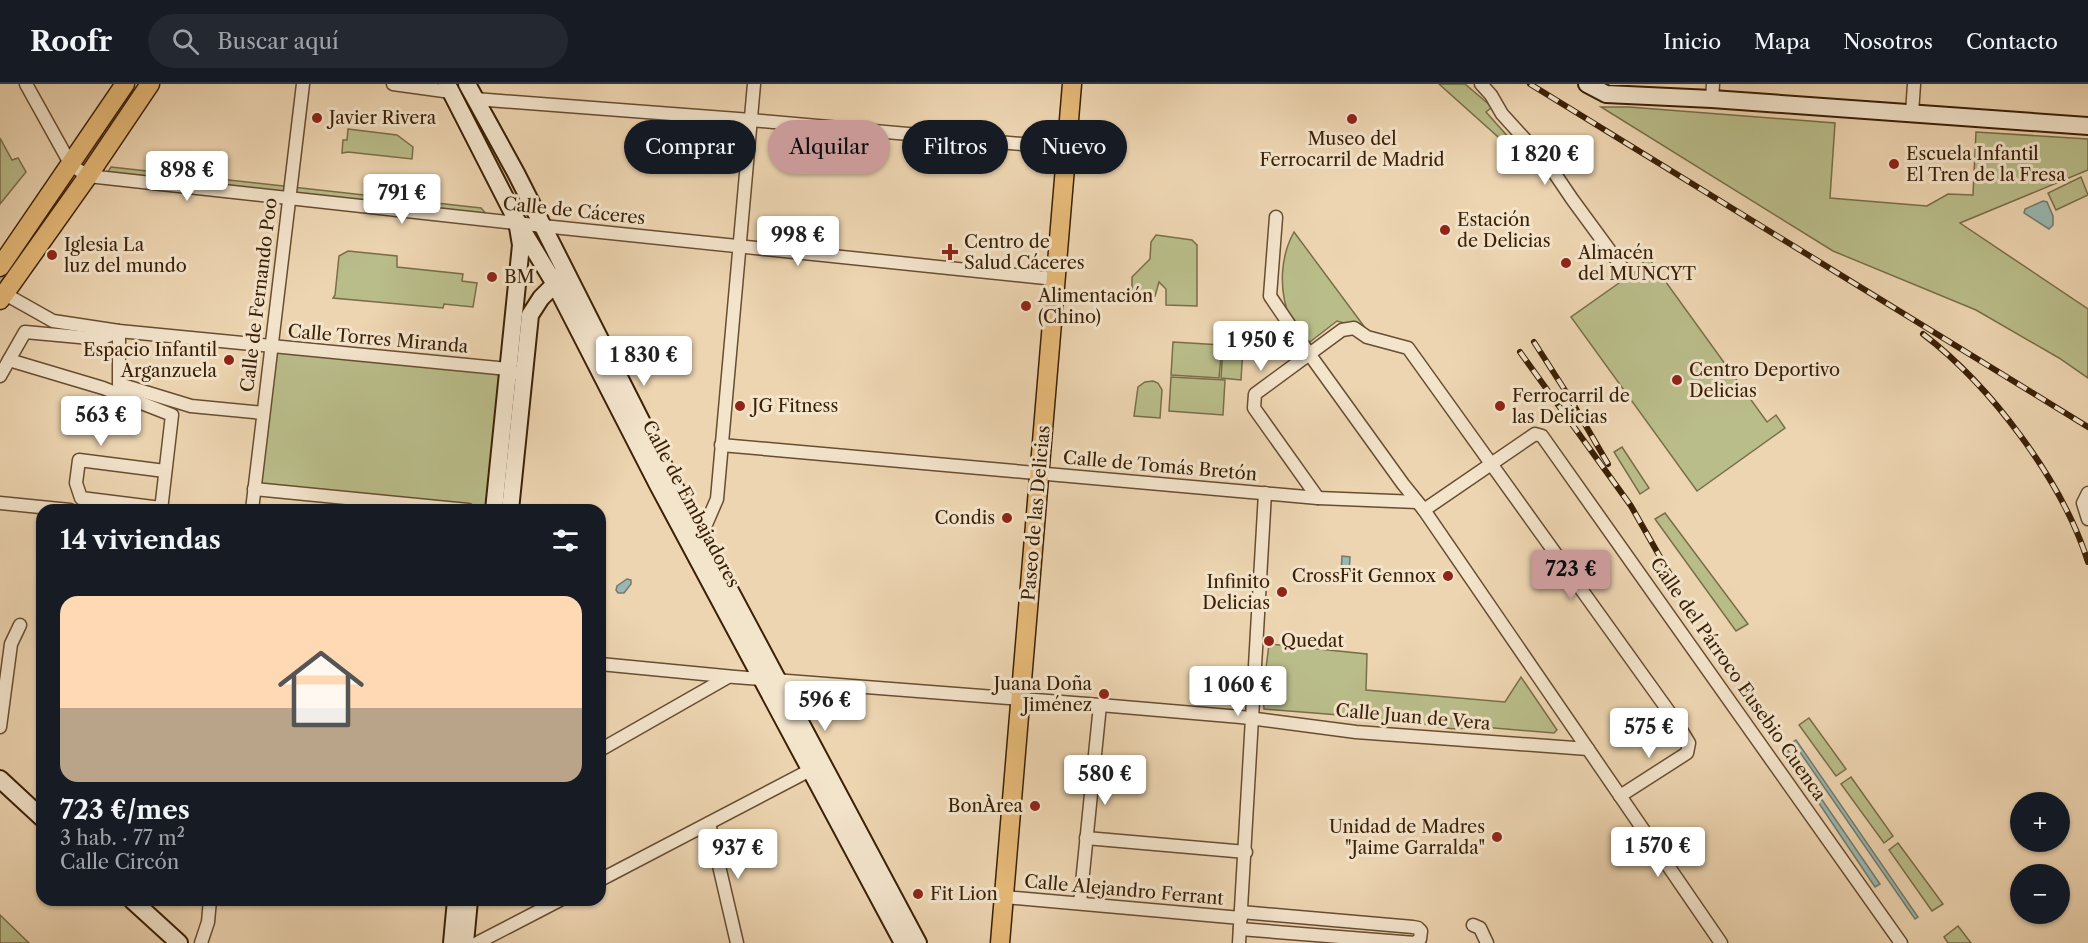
<!DOCTYPE html>
<html lang="es">
<head>
<meta charset="utf-8">
<style>
  body { margin:0; font-family:"Libre Caslon Text",serif; background:#242831; color:#f1f3f6; height:100vh; display:flex; flex-direction:column; font-size:22px; white-space:nowrap }
  * { box-sizing:border-box; margin:0 }
  p { font-size:20px; color:#9ea1a6 }
  .icon { flex:none; width:33px; height:33px; fill:none; stroke:currentColor; stroke-width:2; stroke-linecap:round; stroke-linejoin:round }
  .map { position:relative; flex:1; overflow:hidden }
  .panel { position:absolute; left:36px; top:420px; width:570px; height:402px; display:flex; flex-direction:column; background:#171b24; border-radius:18px; box-shadow:0 2px 4px #0004 }
  .panel>* { flex:none }
  .top-card { position:absolute; left:624px; top:36px; width:570px; height:54px; display:flex; gap:12px }
  .tools { position:absolute; left:2010px; top:708px; display:grid; gap:12px }
  .tools a { display:grid; place-items:center; width:60px; height:60px; border-radius:50%; background:#171b24; box-shadow:0 2px 4px #0004; font-size:30px }
  .price { position:absolute; translate:-50% -51px; padding:0 14px; border-radius:6px; background:#fff; color:#222; font-size:20px; line-height:39px; filter:drop-shadow(0 2px 3px #0008) }
  .price::after { content:''; position:absolute; left:50%; top:36px; width:18px; height:14px; margin-left:-9px; background:inherit; clip-path:polygon(0 0,100% 0,50% 100%) }
  .price.selected { background:#c59692; color:#111 }
  ul { padding:0; list-style:none }
  li { display:grid; align-content:center; gap:12px; height:318px; padding:0 24px }
  li+li { border-top:2px solid #363941 }
  li span { display:grid; place-items:center; height:186px; border-radius:18px; color:#555 }
  li>.icon { margin-inline-start:auto }
  span .icon { width:108px; height:108px; fill:#fffc; stroke-width:1 }
  li b { font-size:26px }
  h2 { display:flex; justify-content:space-between; align-items:center; height:72px; padding:0 24px; font-size:26px }
  .pill { padding:0 21px; border-radius:27px; background:#171b24; box-shadow:0 2px 4px #0004; font-size:21px; line-height:54px }
  .pill.selected { background:#c59692; color:#111 }
  header { display:flex; align-items:center; gap:36px; box-sizing:border-box; height:84px; padding:0 30px; background:#171b24; border-bottom:2px solid #363941 }
  header strong { font-size:28px }
  nav { display:flex; gap:33px; margin-inline-start:auto; font-size:21px }
  .search { width:420px; height:54px; background:#242831; display:flex; align-items:center; gap:15px; box-sizing:border-box; padding:0 21px; border-radius:33px; color:#9ea1a6; font-size:22px }
  .map>svg:first-child { display:block }
  .green { fill:#b9bd8a; stroke:#7a6e48; stroke-width:1.5 }
  .water { fill:#9ab8b1; stroke:#747b6c; stroke-width:1.5 }
  .lines { fill:none; stroke-linecap:round; stroke-linejoin:round }
  .primary-tunnel { stroke:#c9b18f; stroke-width:18; stroke-dasharray:18 9; stroke-linecap:butt }
  .street-casing { stroke:#684d30; stroke-width:15 }
  .secondary-casing { stroke:#3b2005; stroke-width:20 }
  .primary-casing { stroke:#3b2005; stroke-width:21 }
  .street { stroke:#f3e4cc; stroke-width:12 }
  .secondary { stroke:#f3e4cc; stroke-width:16 }
  .primary { stroke:#e6ba78; stroke-width:18 }
  .rail-casing { stroke:#3b2005; stroke-width:6 }
  .rail { stroke:#f3e4cc; stroke-width:4; stroke-dasharray:11; stroke-linecap:butt }
  .poi-dot { fill:#8f2418; stroke:#f3e4cc; stroke-width:2 }
  .labels { text-anchor:middle; dominant-baseline:central; stroke-width:6; stroke-linejoin:round; paint-order:stroke }
  .poi-label { font-size:18px; fill:#3b2005; stroke:#f3e4cc; text-anchor:start }
  .street-label { font-size:18px; fill:#3b2005; stroke:#f3e4cc }
</style>
</head>
<body>
<header>
<strong>Roofr</strong>
<div class="search"><svg class="icon" aria-label="search" viewBox="0 0 24 24"><circle cx="10" cy="10" r="6"/><path d="M15 15l6 6"/></svg>Buscar aquí</div>
<nav><a>Inicio</a><a>Mapa</a><a>Nosotros</a><a>Contacto</a></nav>
</header>
<div class="map">
<svg width="2088" height="859" viewBox="0 0 2088 859">
  <rect width="100%" height="100%" fill="#edd5b1"/>
  <filter id="stains"><feTurbulence type="fractalNoise" baseFrequency=".00333" numOctaves="4"/><feColorMatrix values="0 0 0 0 .2 0 0 0 0 .09 0 0 0 0 .02 0 0 0 .5 -.17"/></filter>
  <radialGradient id="worn" r=".72"><stop offset=".6" stop-color="#630" stop-opacity="0"/><stop offset="1" stop-color="#630" stop-opacity=".3"/></radialGradient>
  <g class="green">
    <path d="M1439,0H1465L1492,23L1486,28L1528,75L1525,77Z"/>
    <path d="M1601,23H1629L1835,39L1830,114L1927,122L1948,110L1973,111L1976,48L2088,55V86L1960,139L2088,225V294L2059,274L1976,226L1833,167Z"/>
    <path d="M348,45L397,51L413,63L412,75L348,68L342,69L343,56H347Z"/>
    <path d="M0,54L12,76L18,74L26,88L0,120Z"/>
    <path d="M111,83L481,124L498,143L101,98Z"/>
    <path d="M2081,93L2088,111L2056,126L2048,109Z"/>
    <path d="M1294,148L1366,245L1337,237L1306,261C1300,252 1293,242 1289,232C1279,205 1280,173 1294,148Z"/>
    <path d="M1156,151L1192,156L1197,161V222L1166,221V205L1159,198L1155,212L1141,215L1132,213V193L1150,175L1151,158Z"/>
    <path d="M348,167L397,172V183L463,190L462,197L477,199L473,223L444,220L443,224L333,214L335,211L339,172Z"/>
    <path d="M1645,176H1650L1767,338L1776,331L1785,344L1697,407L1571,233L1636,187Z"/>
    <path d="M1173,258L1222,261L1219,294L1171,291Z"/>
    <path d="M1223,262L1243,263L1241,296L1221,294Z"/>
    <path d="M271,263L508,285L494,426H469L254,405Z"/>
    <path d="M1171,293L1225,296L1223,331L1169,327Z"/>
    <path d="M1153,297L1158,299L1162,306L1160,334L1134,332L1138,303L1145,298Z"/>
    <path d="M1622,363L1649,404L1640,410L1614,368Z"/>
    <path d="M1665,429L1748,540L1736,547L1655,435Z"/>
    <path d="M1269,560L1367,570L1366,606L1505,618L1521,593L1557,646L1554,649L1471,642C1454,650 1423,638 1406,637C1391,635 1377,642 1364,633L1264,625L1263,609Z"/>
    <path d="M1809,634L1846,685L1836,692L1799,641Z"/>
    <path d="M1851,693L1893,752L1884,759L1841,700Z"/>
    <path d="M1898,759L1943,820L1932,827L1889,766Z"/>
    <path d="M0,831L29,859H0Z"/>
    <path d="M1958,842L1971,859H1948L1944,853Z"/>
  </g>
  <g class="water">
    <path d="M2043,117L2047,118L2053,132V141L2049,145L2024,129L2025,125Z"/>
    <path d="M1342,472L1350,473L1349,489H1341Z"/>
    <path d="M627,495L631,496V500L624,509H618L616,506L617,502Z"/>
    <path d="M1796,656L1918,833L1915,835L1793,658Z"/>
    <path d="M1785,662L1880,800L1875,803L1782,664Z"/>
  </g>
  <g class="lines">
    <path class="primary-tunnel" d="M0,198L138,0"/>
    <g class="street-casing">
      <g id="street">
        <path d="M26,0L71,81L88,92L543,142L1055,195"/>
        <path d="M393,0L451,8"/>
        <path d="M1481,0L1491,11L1502,30L1551,84L1572,115L1627,190"/>
        <path d="M475,15L751,36L1066,64"/>
        <path d="M1712,15L1713,0"/>
        <path d="M1912,29L1914,0"/>
        <path d="M1276,133L1270,212L1310,271L1403,400L1424,426L1721,859"/>
        <path d="M5,210L53,237L119,247L508,285L515,289"/>
        <path d="M9,276L25,248L101,255L119,247V300L191,322L263,329"/>
        <path d="M0,292L9,276L103,304L172,331L161,426"/>
        <path d="M721,361L1318,414L1417,418"/>
        <path d="M254,405L468,426"/>
        <path d="M2088,409L2083,419L2088,435"/>
        <path d="M1318,414L1254,324L1255,310L1342,246L1354,244L1367,253L1408,264L1675,636L1689,659L1687,669L1620,712"/>
        <path d="M0,419L70,426"/>
        <path d="M161,424L81,414L76,399L79,376L165,387"/>
        <path d="M252,426L303,0"/>
        <path d="M1424,426L1532,352L1535,350L1542,352L1901,859"/>
        <path d="M701,452L717,415L754,0"/>
        <path d="M600,580L735,593L1100,621L1241,633L1356,648L1588,665"/>
        <path d="M0,643L11,560L20,541"/>
        <path d="M600,666L728,593"/>
        <path d="M709,739L737,859"/>
        <path d="M1086,754L1246,768"/>
        <path d="M600,796L816,683"/>
        <path d="M1004,813L1241,834"/>
        <path d="M1080,819L1100,621"/>
        <path d="M1473,841L1480,844L1487,859"/>
        <path d="M1240,845L1415,859L1420,855L1421,847L1418,844L1413,843L1241,828"/>
        <path d="M201,859L208,838L210,816"/>
        <path d="M477,859L560,816"/>
        <path d="M1239,859L1265,409"/>
      </g>
    </g>
    <g class="secondary-casing">
      <g id="secondary">
        <path d="M447,0L518,139L555,200L658,401L903,859"/>
        <path d="M467,0L516,89L673,400L918,859"/>
        <path d="M1587,0L1606,10L1712,15L2088,42"/>
        <path d="M494,426L521,161L518,143"/>
        <path d="M510,426L530,231L541,214L555,200L559,192"/>
        <path d="M0,695L42,734"/>
        <path d="M132,816L179,859"/>
        <path d="M452,859L456,816"/>
        <path d="M465,859L469,816"/>
      </g>
    </g>
    <g class="primary-casing">
      <g id="primary">
        <path d="M0,183L125,0"/>
        <path d="M0,216L88,92L150,0"/>
        <path d="M1000,859L1072,0"/>
      </g>
    </g>
    <use href="#street" class="street"/>
    <use href="#secondary" class="secondary"/>
    <use href="#primary" class="primary"/>
    <g class="rail-casing">
      <g id="rail">
        <path d="M1530,0L2088,343"/>
        <path d="M1923,250C1991,302 2062,396 2088,478"/>
        <path d="M1534,258L1568,311L1608,380"/>
        <path d="M1520,268L1631,422L1676,501"/>
      </g>
    </g>
    <use href="#rail" class="rail"/>
  </g>
  <g class="poi-dot">
    <circle cx="317" cy="34" r="6"/>
    <circle cx="1352" cy="35" r="6"/>
    <circle cx="1894" cy="80" r="6"/>
    <circle cx="1445" cy="146" r="6"/>
    <path d="M947 159h6v6h6v6h-6v6h-6v-6h-6v-6h6z"/>
    <circle cx="52" cy="171" r="6"/>
    <circle cx="1566" cy="179" r="6"/>
    <circle cx="492" cy="193" r="6"/>
    <circle cx="1026" cy="222" r="6"/>
    <circle cx="229" cy="276" r="6"/>
    <circle cx="1677" cy="296" r="6"/>
    <circle cx="740" cy="322" r="6"/>
    <circle cx="1500" cy="322" r="6"/>
    <circle cx="1007" cy="434" r="6"/>
    <circle cx="1448" cy="492" r="6"/>
    <circle cx="1282" cy="508" r="6"/>
    <circle cx="1269" cy="557" r="6"/>
    <circle cx="1104" cy="610" r="6"/>
    <circle cx="1035" cy="722" r="6"/>
    <circle cx="1497" cy="753" r="6"/>
    <circle cx="918" cy="810" r="6"/>
  </g>
  <g class="labels">
    <g class="poi-label">
      <text x="329" y="34">Javier Rivera</text>
      <text x="1352" y="55" text-anchor="middle">Museo del<tspan x="1352" dy="21">Ferrocarril de Madrid</tspan></text>
      <text x="1906" y="70">Escuela Infantil<tspan x="1906" dy="21">El Tren de la Fresa</tspan></text>
      <text x="1457" y="136">Estación<tspan x="1457" dy="21">de Delicias</tspan></text>
      <text x="964" y="158">Centro de<tspan x="964" dy="21">Salud Cáceres</tspan></text>
      <text x="64" y="161">Iglesia La<tspan x="64" dy="21">luz del mundo</tspan></text>
      <text x="1578" y="169">Almacén<tspan x="1578" dy="21">del MUNCYT</tspan></text>
      <text x="504" y="193">BM</text>
      <text x="1038" y="212">Alimentación<tspan x="1038" dy="21">(Chino)</tspan></text>
      <text x="217" y="266" text-anchor="end">Espacio Infantil<tspan x="217" dy="21">Arganzuela</tspan></text>
      <text x="1689" y="286">Centro Deportivo<tspan x="1689" dy="21">Delicias</tspan></text>
      <text x="1512" y="312">Ferrocarril de<tspan x="1512" dy="21">las Delicias</tspan></text>
      <text x="752" y="322">JG Fitness</text>
      <text x="995" y="434" text-anchor="end">Condis</text>
      <text x="1436" y="492" text-anchor="end">CrossFit Gennox</text>
      <text x="1270" y="498" text-anchor="end">Infinito<tspan x="1270" dy="21">Delicias</tspan></text>
      <text x="1281" y="557">Quedat</text>
      <text x="1092" y="600" text-anchor="end">Juana Doña<tspan x="1092" dy="21">Jiménez</tspan></text>
      <text x="1023" y="722" text-anchor="end">BonÀrea</text>
      <text x="1485" y="743" text-anchor="end">Unidad de Madres<tspan x="1485" dy="21">"Jaime Garralda"</tspan></text>
      <text x="930" y="810">Fit Lion</text>
    </g>
    <g class="street-label">
      <text transform="translate(574 127) rotate(6)">Calle de Cáceres</text>
      <text transform="translate(259 211) rotate(-83)">Calle de Fernando Poo</text>
      <text transform="translate(378 255) rotate(5)">Calle Torres Miranda</text>
      <text transform="translate(1160 382) rotate(5)">Calle de Tomás Bretón</text>
      <text transform="translate(691 420) rotate(62)">Calle de Embajadores</text>
      <text transform="translate(1036 429) rotate(-85)">Paseo de las Delicias</text>
      <text transform="translate(1738 595) rotate(55)">Calle del Párroco Eusebio Cuenca</text>
      <text transform="translate(1413 633) rotate(5)">Calle Juan de Vera</text>
      <text transform="translate(1124 806) rotate(5)">Calle Alejandro Ferrant</text>
    </g>
  </g>
  <rect width="100%" height="100%" filter="url(#stains)"/>
  <rect width="100%" height="100%" fill="url(#worn)"/>
</svg>
<div class="tools">
<a>+</a>
<a>−</a>
</div>
<b class="price" style="left:1545px;top:102px">1 820 €</b>
<b class="price" style="left:187px;top:118px">898 €</b>
<b class="price" style="left:402px;top:141px">791 €</b>
<b class="price" style="left:798px;top:183px">998 €</b>
<b class="price" style="left:1261px;top:288px">1 950 €</b>
<b class="price" style="left:644px;top:303px">1 830 €</b>
<b class="price" style="left:101px;top:363px">563 €</b>
<b class="price selected" style="left:1571px;top:517px">723 €</b>
<b class="price" style="left:1238px;top:633px">1 060 €</b>
<b class="price" style="left:825px;top:648px">596 €</b>
<b class="price" style="left:1649px;top:675px">575 €</b>
<b class="price" style="left:1105px;top:722px">580 €</b>
<b class="price" style="left:1658px;top:794px">1 570 €</b>
<b class="price" style="left:738px;top:796px">937 €</b>
<div class="top-card">
<a class="pill">Comprar</a>
<a class="pill selected">Alquilar</a>
<a class="pill">Filtros</a>
<a class="pill">Nuevo</a>
</div>
<section class="panel">
<h2>14 viviendas<svg class="icon" aria-label="filters" viewBox="0 0 24 24"><path d="M4 7h16M4 17h16"/><circle cx="9" cy="7" r="2"/><circle cx="15" cy="17" r="2"/></svg></h2>
<ul>
<li><span style="background:linear-gradient(#ffd9b3 60%,#b9a48a 0)"><svg class="icon" aria-label="home" viewBox="0 0 24 24"><path d="M3 11l9-7 9 7M6 9v11h12V9"/></svg></span><div><b>723 €/mes</b><p>3 hab. · 77 m²</p><p>Calle Circón</p></div></li>
</ul>
</section>
</div>
</body>
</html>
